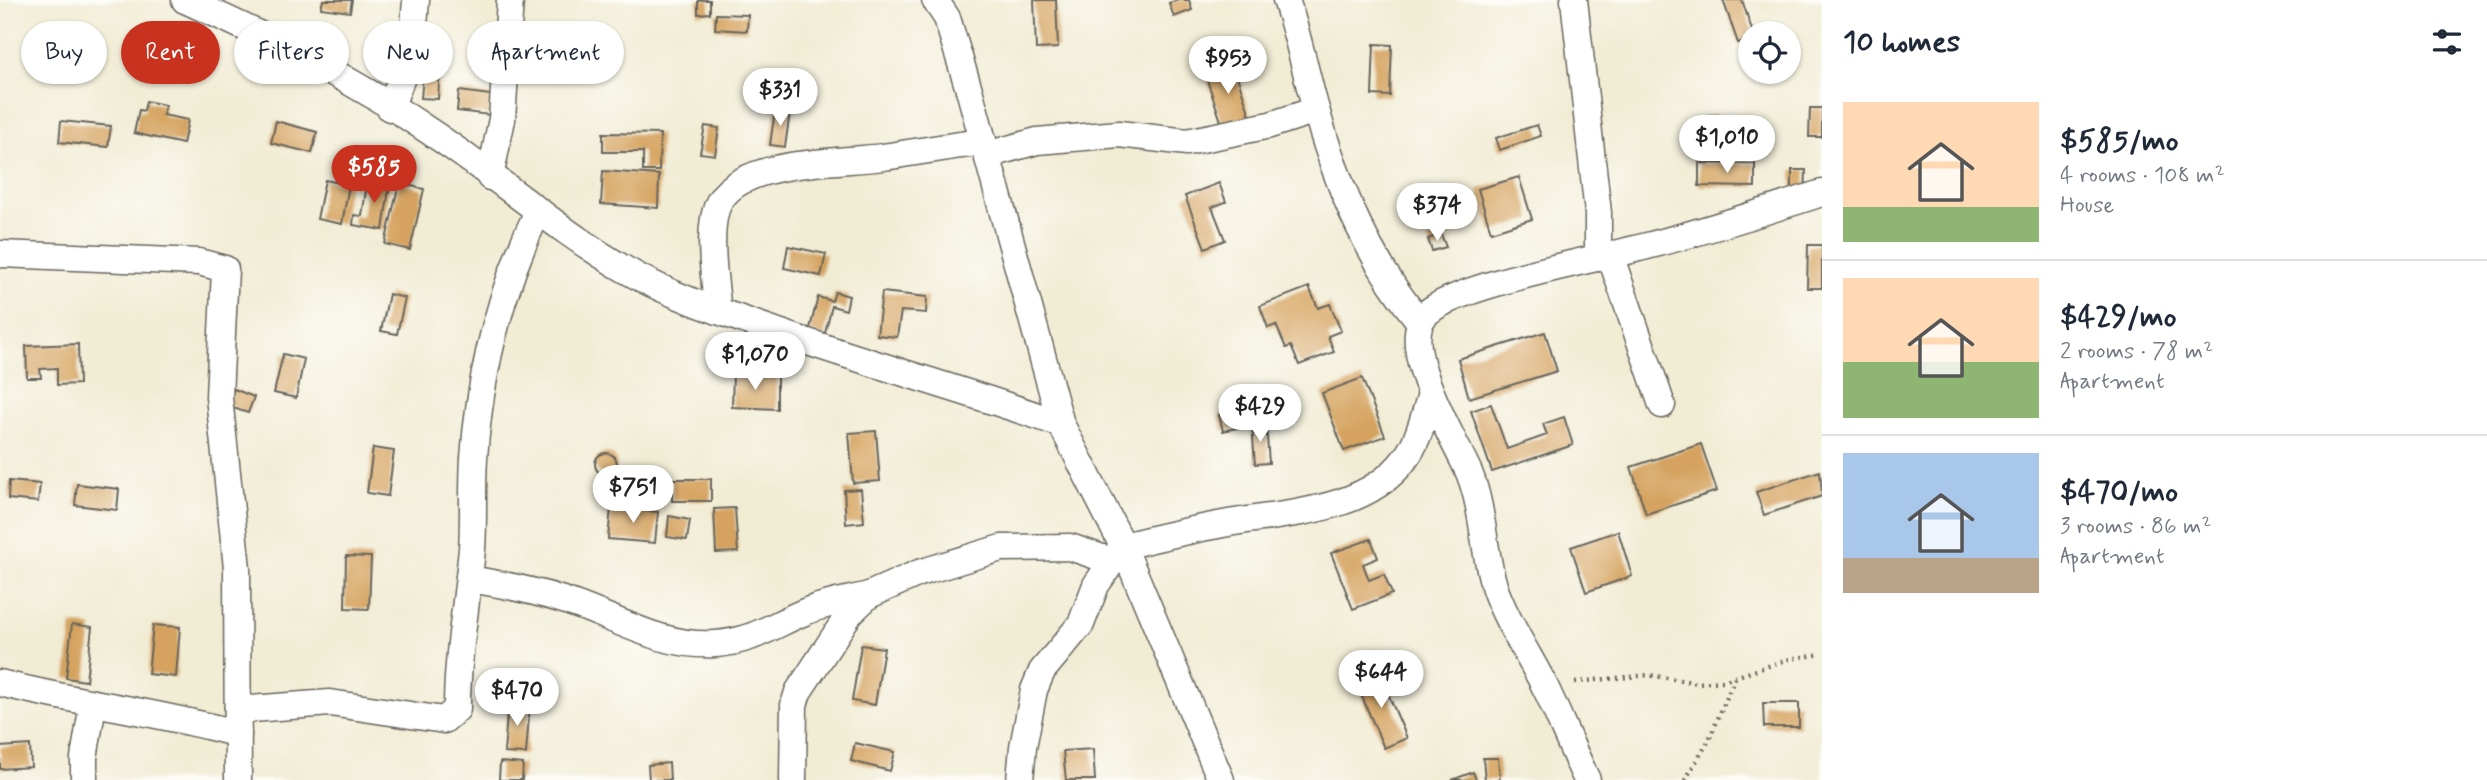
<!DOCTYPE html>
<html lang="en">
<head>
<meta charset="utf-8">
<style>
  body { margin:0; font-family:Mynerve,sans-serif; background:#f6f6f7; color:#1f2937; height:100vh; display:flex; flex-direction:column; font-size:26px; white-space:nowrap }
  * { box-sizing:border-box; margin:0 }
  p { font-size:23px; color:#747a83 }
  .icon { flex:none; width:38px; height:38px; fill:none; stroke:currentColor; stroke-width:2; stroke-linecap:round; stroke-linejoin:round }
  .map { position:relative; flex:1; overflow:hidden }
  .panel { display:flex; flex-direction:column; background:#fff; width:665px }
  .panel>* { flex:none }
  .hud { position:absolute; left:21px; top:21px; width:665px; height:63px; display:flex; gap:14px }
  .buttons { position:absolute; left:1738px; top:21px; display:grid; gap:14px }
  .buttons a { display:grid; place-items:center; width:63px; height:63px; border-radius:50%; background:#fff; box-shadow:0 2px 5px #0004; font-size:35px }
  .price { position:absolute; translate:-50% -60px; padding:0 16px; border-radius:24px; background:#fff; color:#222; font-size:23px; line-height:46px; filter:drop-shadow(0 2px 4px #0008) }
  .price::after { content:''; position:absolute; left:50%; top:42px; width:21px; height:16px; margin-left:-10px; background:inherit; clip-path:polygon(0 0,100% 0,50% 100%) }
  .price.selected { background:#c8321e; color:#fff }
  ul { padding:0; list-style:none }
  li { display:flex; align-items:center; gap:21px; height:175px; padding:0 21px }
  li+li { border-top:2px solid #e0e1e3 }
  li span { display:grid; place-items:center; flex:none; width:196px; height:140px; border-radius:0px; color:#555 }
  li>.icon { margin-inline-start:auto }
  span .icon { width:84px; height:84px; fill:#fffc; stroke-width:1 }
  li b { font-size:30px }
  h2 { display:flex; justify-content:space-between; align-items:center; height:84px; padding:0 21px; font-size:30px }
  .pill { padding:0 24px; border-radius:32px; background:#fff; box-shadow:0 2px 5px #0004; font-size:24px; line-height:63px }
  .pill.selected { background:#c8321e; color:#fff }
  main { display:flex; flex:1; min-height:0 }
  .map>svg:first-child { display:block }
  .building { fill:#d5a35e }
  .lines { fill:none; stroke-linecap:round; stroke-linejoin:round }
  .street-casing { stroke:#67655c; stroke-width:29 }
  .path { stroke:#67655c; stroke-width:4.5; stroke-dasharray:2 5; stroke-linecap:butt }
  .street { stroke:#fff; stroke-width:26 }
</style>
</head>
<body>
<main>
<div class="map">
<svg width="1822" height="780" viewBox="0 0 1822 780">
  <rect width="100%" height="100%" fill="#fdfcf7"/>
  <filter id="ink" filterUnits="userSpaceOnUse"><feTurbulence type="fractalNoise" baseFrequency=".0143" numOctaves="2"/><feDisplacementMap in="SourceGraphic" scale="14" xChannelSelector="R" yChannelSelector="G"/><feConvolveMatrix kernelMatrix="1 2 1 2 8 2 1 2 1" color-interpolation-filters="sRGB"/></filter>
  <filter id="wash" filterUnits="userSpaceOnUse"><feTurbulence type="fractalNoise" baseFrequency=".00686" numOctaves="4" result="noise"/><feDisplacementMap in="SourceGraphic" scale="28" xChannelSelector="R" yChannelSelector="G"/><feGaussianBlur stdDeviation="1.57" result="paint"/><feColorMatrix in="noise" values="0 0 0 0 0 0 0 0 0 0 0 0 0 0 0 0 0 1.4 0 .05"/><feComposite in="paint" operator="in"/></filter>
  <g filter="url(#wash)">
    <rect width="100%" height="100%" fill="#f1ecd4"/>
    <g id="blocks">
      <g class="building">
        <path d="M323,0H352L350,12L321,8Z"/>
        <path d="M698,0H710V13L698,14Z"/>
        <path d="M1034,0H1056L1058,48L1036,49Z"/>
        <path d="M1179,0H1189L1192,10L1174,17L1169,3Z"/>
        <path d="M1723,0H1742L1753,33H1750V39L1738,43Z"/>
        <path d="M716,14L748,15L747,31L715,29Z"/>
        <path d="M1374,44L1392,45L1390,96L1372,95Z"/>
        <path d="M1233,64L1251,118L1223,127L1205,74Z"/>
        <path d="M424,65L440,67L438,99L421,98Z"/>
        <path d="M459,91L491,95L489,115L457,111Z"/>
        <path d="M146,101L165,105L163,115L188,120L183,144L134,133L139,110L144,111Z"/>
        <path d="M1810,108H1822V137H1809Z"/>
        <path d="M775,110L790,112L785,147L770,145Z"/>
        <path d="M1709,115L1756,116V133H1708Z"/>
        <path d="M61,121L111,126L108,147L59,142Z"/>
        <path d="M276,121L317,132L312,153L271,143Z"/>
        <path d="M1537,125L1541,136L1500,150L1496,138Z"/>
        <path d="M705,126L719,128L715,155L700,153Z"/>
        <path d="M603,133L660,134L659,171H643V152H603Z"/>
        <path d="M1699,163L1755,164V187L1699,186Z"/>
        <path d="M1792,170H1806L1805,198H1792Z"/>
        <path d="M603,171L659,175L658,208L601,204Z"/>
        <path d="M1519,177L1532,219L1491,232L1478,189Z"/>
        <path d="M368,178L390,182L383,230L353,225L354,215L362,216Z"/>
        <path d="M325,180L349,185L342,224L317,219Z"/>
        <path d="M399,183L424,189L410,250L385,244Z"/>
        <path d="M1219,183L1226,202L1212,207L1225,240L1205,248L1185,196Z"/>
        <path d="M1441,234L1446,247L1432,251L1428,239Z"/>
        <path d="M1808,245H1822V288H1807Z"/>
        <path d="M788,246L826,254L821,276L784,268Z"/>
        <path d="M1309,287L1318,308L1330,304L1341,331L1328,336L1334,352L1299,365L1291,346L1286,348L1276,325L1268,328L1260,306Z"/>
        <path d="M835,292L849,296L846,310L832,306L824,337L809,332L818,297L832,301Z"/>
        <path d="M882,292L927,297L926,313L901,311L897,337L877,335Z"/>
        <path d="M389,294L405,298L397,334L381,331Z"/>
        <path d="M1545,332L1557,371L1469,398L1458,359Z"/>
        <path d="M78,344L79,384L57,385V368L40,369L41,378H27L26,346Z"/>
        <path d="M283,354L304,359L296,398L274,393Z"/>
        <path d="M733,374L777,376V409L732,407Z"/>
        <path d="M1362,378L1385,436L1344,451L1322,393Z"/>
        <path d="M234,389L254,397L248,413L227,406Z"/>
        <path d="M1491,404L1507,449L1547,435L1543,424L1564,417L1573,445L1492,472L1471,411Z"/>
        <path d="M1236,411L1241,427L1223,431L1219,415Z"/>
        <path d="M1266,424L1269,463L1255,464L1252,425Z"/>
        <path d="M876,431L880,481L853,483L849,433Z"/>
        <path d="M1701,444L1717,491L1646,514L1631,467Z"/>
        <path d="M373,448L394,451L388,496L367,493Z"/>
        <circle cx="606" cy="464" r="11"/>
        <path d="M1820,471L1822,496L1764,515L1756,492Z"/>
        <rect x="672" y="479" width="39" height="22"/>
        <path d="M9,481L40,484L38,502L8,499Z"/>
        <path d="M77,484L119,489L117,510L75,505Z"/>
        <path d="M861,489L864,522L846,524L844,490Z"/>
        <path d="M611,507L658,512L655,543L608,539Z"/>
        <path d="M735,508L738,552L716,553L714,509Z"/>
        <path d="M669,516L690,520L687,540L667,537Z"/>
        <path d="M1618,531L1632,576L1586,592L1571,547Z"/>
        <path d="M1371,539L1378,558L1363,564L1369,580L1384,574L1392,594L1353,609L1331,553Z"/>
        <path d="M346,556L371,557L369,609L345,608Z"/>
        <path d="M72,624L92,627L86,681L66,678Z"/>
        <path d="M153,625L180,627L176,677L148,674Z"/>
        <path d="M861,645L884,648L875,705L852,701Z"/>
        <path d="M1379,673L1407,738L1384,748L1356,683Z"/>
        <path d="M508,701L530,703L526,754L504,753Z"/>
        <path d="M1763,703H1799V727H1764Z"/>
        <path d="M855,743L895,752L890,771L851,761Z"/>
        <path d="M30,745L31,767L0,769V747Z"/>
        <path d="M1093,749L1095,780H1066L1063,751Z"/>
        <path d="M1483,758H1498L1500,780H1485Z"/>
        <path d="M500,762L523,764L522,780H499Z"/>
        <path d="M669,763L670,780H649L648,765Z"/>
        <path d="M1473,772L1476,780H1452Z"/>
      </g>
    </g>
  </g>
  <g filter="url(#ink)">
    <use href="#blocks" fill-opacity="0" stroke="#67655c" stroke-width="2"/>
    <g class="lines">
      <g class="street-casing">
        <g id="street">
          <path d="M185,0C270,38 355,80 432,133C498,177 557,230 626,270C669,295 717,311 764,327C862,362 962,389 1061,424"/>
          <path d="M935,0L947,18L970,93L1061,424L1123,546L1221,780"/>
          <path d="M1286,0C1299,37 1306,76 1317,113C1339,190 1369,261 1420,322"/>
          <path d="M1574,0L1598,213V258"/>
          <path d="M390,108L412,52L416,0"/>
          <path d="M987,155L1037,141L1119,134L1187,142L1270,125L1316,110"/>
          <path d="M490,177L502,119L510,0"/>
          <path d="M0,254L199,262L225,269L219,397L237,568L238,780"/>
          <path d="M1610,255L1662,405"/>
          <path d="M718,311C715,284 705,222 721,199C747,159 840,163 883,157C916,152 950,146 983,142"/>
          <path d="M469,579C501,584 532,590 563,600C614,616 661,648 716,644C755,641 774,624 807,611C826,603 848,600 869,595"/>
          <path d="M0,683C79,703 160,712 238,734"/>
          <path d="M238,710L330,703L444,720L457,709C457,655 467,602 472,549C474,519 472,489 474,458C480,371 500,290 538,211"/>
          <path d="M84,780V758L93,704"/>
          <path d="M793,780L794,705L798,692L850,613L869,595L919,573L1001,548L1070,547L1111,561"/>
          <path d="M1020,780L1023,747L1034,690L1042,671L1081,624L1096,585L1123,546C1156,538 1189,530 1223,524C1283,513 1365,513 1405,459C1419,441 1424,415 1431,394"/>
          <path d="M1587,780C1573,751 1561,721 1548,693C1531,657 1508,626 1495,589C1483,552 1484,511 1470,475C1457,443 1394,343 1427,313C1457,285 1594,260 1639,248C1701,233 1761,212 1822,193"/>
        </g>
      </g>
      <g class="path">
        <path d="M1575,682L1649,675L1698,683L1723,681L1790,659L1822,654"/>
        <path d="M1685,780L1709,740L1735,678"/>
      </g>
      <use href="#street" class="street"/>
    </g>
  </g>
</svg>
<div class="buttons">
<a><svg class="icon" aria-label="locate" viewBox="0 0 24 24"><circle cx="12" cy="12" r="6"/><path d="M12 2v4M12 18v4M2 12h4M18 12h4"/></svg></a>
</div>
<b class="price" style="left:1228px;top:96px">$953</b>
<b class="price" style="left:780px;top:128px">$331</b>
<b class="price" style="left:1727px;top:175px">$1,010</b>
<b class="price selected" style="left:374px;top:205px">$585</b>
<b class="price" style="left:1437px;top:243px">$374</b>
<b class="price" style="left:755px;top:392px">$1,070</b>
<b class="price" style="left:1260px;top:444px">$429</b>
<b class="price" style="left:633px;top:525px">$751</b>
<b class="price" style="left:1381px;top:710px">$644</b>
<b class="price" style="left:517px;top:728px">$470</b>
<div class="hud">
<a class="pill">Buy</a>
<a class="pill selected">Rent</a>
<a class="pill">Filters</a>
<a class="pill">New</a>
<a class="pill">Apartment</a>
</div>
</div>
<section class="panel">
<h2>10 homes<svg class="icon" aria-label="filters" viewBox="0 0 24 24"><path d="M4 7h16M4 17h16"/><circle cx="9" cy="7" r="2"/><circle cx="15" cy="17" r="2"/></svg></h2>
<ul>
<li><span style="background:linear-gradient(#ffd9b3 75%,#8fb573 0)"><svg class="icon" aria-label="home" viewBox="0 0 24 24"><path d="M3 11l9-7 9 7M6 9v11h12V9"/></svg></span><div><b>$585/mo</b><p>4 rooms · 108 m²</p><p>House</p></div></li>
<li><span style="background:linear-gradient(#ffd9b3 60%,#8fb573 0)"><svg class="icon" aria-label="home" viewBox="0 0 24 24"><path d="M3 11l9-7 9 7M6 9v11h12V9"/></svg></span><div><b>$429/mo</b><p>2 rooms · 78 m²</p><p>Apartment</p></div></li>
<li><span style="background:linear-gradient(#a9c7e8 75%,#b9a48a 0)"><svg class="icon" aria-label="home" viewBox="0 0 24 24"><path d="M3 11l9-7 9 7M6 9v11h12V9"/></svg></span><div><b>$470/mo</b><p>3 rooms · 86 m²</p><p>Apartment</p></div></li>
</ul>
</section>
</main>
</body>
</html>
